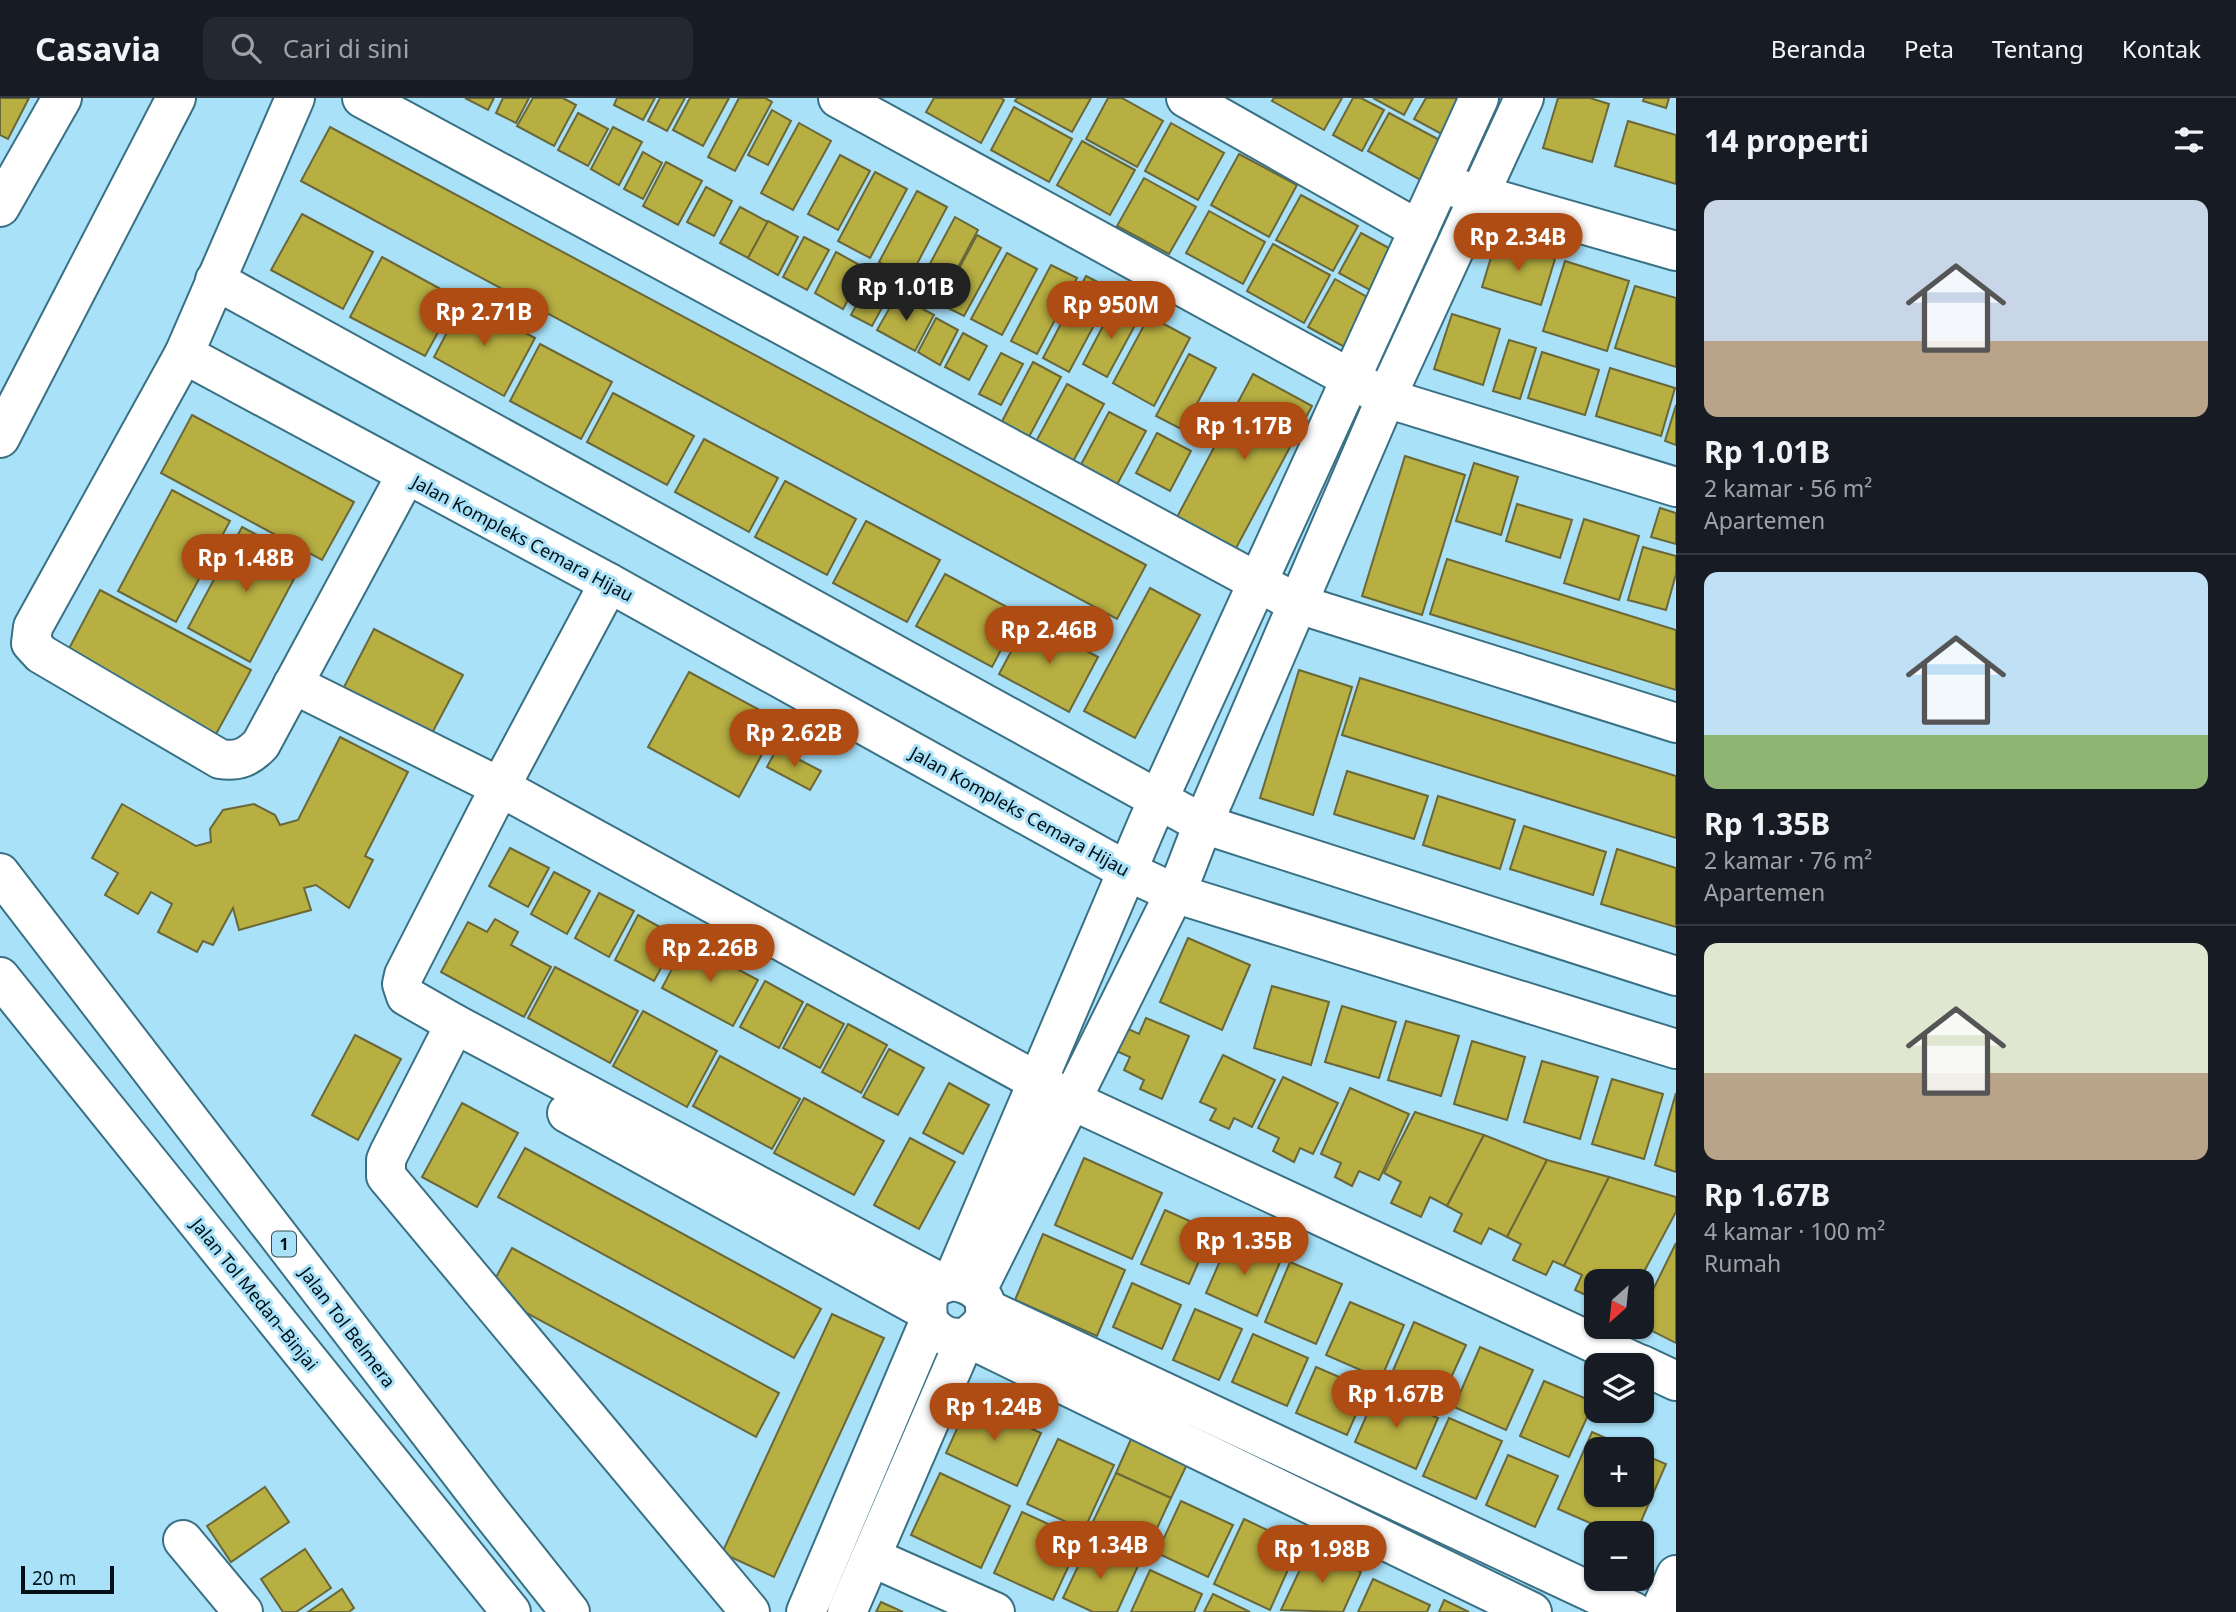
<!DOCTYPE html>
<html lang="id">
<head>
<meta charset="utf-8">
<style>
  body { margin:0; font-family:"Noto Sans",sans-serif; background:#242831; color:#f1f3f6; height:100vh; display:flex; flex-direction:column; font-size:26px; white-space:nowrap }
  * { box-sizing:border-box; margin:0 }
  p { font-size:23px; color:#9ea1a6 }
  .icon { flex:none; width:38px; height:38px; fill:none; stroke:currentColor; stroke-width:2; stroke-linecap:round; stroke-linejoin:round }
  .map { position:relative; flex:1; overflow:hidden }
  .sheet { display:flex; flex-direction:column; background:#171b24; width:560px }
  .sheet>* { flex:none }
  .needle { width:46px; rotate:207deg }
  .tools { position:absolute; left:1584px; top:1171px; display:grid; gap:14px }
  .tools a { display:grid; place-items:center; width:70px; height:70px; border-radius:14px; background:#171b24; box-shadow:0 2px 5px #0004; font-size:35px }
  .scale { position:absolute; left:21px; bottom:18px; width:93px; box-sizing:border-box; padding-left:7px; border:4px solid #000f16; border-top:0; font-size:19px; line-height:24px; white-space:nowrap; color:#000f16; -webkit-text-stroke:5px #a8e1f8; paint-order:stroke }
  .price { position:absolute; translate:-50% -60px; padding:0 16px; border-radius:24px; background:#ae4c13; color:#fff; font-size:23px; line-height:46px; filter:drop-shadow(0 2px 4px #0008) }
  .price::after { content:''; position:absolute; left:50%; top:42px; width:21px; height:16px; margin-left:-10px; background:inherit; clip-path:polygon(0 0,100% 0,50% 100%) }
  .price.active { background:#222; color:#fff }
  ul { padding:0; list-style:none }
  li { display:grid; align-content:center; gap:14px; height:371px; padding:0 28px }
  li+li { border-top:2px solid #363941 }
  li span { display:grid; place-items:center; height:217px; border-radius:14px; color:#555 }
  li>.icon { margin-inline-start:auto }
  span .icon { width:126px; height:126px; fill:#fffc; stroke-width:1 }
  li b { font-size:30px }
  h2 { display:flex; justify-content:space-between; align-items:center; height:84px; padding:0 28px; font-size:30px }
  header { display:flex; align-items:center; gap:42px; box-sizing:border-box; height:98px; padding:0 35px; background:#171b24; border-bottom:2px solid #363941 }
  header strong { font-size:33px }
  nav { display:flex; gap:38px; margin-inline-start:auto; font-size:24px }
  .search { width:490px; height:63px; background:#242831; display:flex; align-items:center; gap:18px; box-sizing:border-box; padding:0 24px; border-radius:14px; color:#9ea1a6; font-size:26px }
  main { display:flex; flex:1; min-height:0 }
  .map>svg:first-child { display:block }
  .building { fill:#b7af42; stroke:#6a6738; stroke-width:2 }
  .lines { fill:none; stroke-linecap:round; stroke-linejoin:round }
  .minor-casing { stroke:#397084; stroke-width:42 }
  .highway-casing { stroke:#397084; stroke-width:42 }
  .minor { stroke:#fff; stroke-width:38 }
  .highway { stroke:#fff; stroke-width:38 }
  .labels { text-anchor:middle; dominant-baseline:central; stroke-width:6; stroke-linejoin:round; paint-order:stroke }
  .shield { fill:#a8e1f8; stroke:#324e5a; stroke-width:2 }
  .shield-label { font-size:16px; font-weight:bold; fill:#000f16 }
  .street-label { font-size:18px; fill:#000f16; stroke:#a8e1f8 }
</style>
</head>
<body>
<header>
<strong>Casavia</strong>
<div class="search"><svg class="icon" aria-label="search" viewBox="0 0 24 24"><circle cx="10" cy="10" r="6"/><path d="M15 15l6 6"/></svg>Cari di sini</div>
<nav><a>Beranda</a><a>Peta</a><a>Tentang</a><a>Kontak</a></nav>
</header>
<main>
<div class="map">
<svg width="1676" height="1514" viewBox="0 0 1676 1514">
  <rect width="100%" height="100%" fill="#a8e1f8"/>
  <g class="building">
    <path d="M0,0H29L8,41L0,37Z"/>
    <path d="M465,0H494L488,12Z"/>
    <path d="M503,0H529L516,25L496,15Z"/>
    <path d="M533,0H563L576,7L554,48L517,28Z"/>
    <path d="M617,0H655L643,22L614,7Z"/>
    <path d="M660,0H685L667,33L648,23Z"/>
    <path d="M690,0H729L703,48L673,32Z"/>
    <path d="M739,0H765L772,4L735,73L708,59Z"/>
    <path d="M934,0H1001L1004,2L981,45L926,14Z"/>
    <path d="M1017,0H1091L1072,34L1015,3Z"/>
    <path d="M1108,0H1122L1163,23L1137,69L1086,41Z"/>
    <path d="M1274,0H1342L1324,32L1272,3Z"/>
    <path d="M1353,0H1361L1384,12L1362,53L1333,37Z"/>
    <path d="M1373,0H1413L1404,17Z"/>
    <path d="M1426,0H1470L1449,40L1414,21Z"/>
    <path d="M1558,0H1590L1609,6L1592,64L1543,50Z"/>
    <path d="M1644,0H1669L1666,10L1643,3Z"/>
    <path d="M1014,9L1072,41L1049,84L991,52Z"/>
    <path d="M772,12L791,23L768,67L748,57Z"/>
    <path d="M578,15L608,31L588,68L558,52Z"/>
    <path d="M1389,15L1447,46L1426,85L1368,53Z"/>
    <path d="M1628,23L1676,37V86L1615,68Z"/>
    <path d="M799,25L831,43L793,112L761,95Z"/>
    <path d="M1171,25L1224,55L1198,102L1145,73Z"/>
    <path d="M330,29L1146,467L1117,521L301,83Z"/>
    <path d="M613,29L642,44L619,87L591,71Z"/>
    <path d="M1082,43L1135,72L1110,117L1057,87Z"/>
    <path d="M643,54L662,65L643,101L624,91Z"/>
    <path d="M1239,56L1297,87L1269,139L1211,107Z"/>
    <path d="M840,57L870,73L838,132L808,116Z"/>
    <path d="M666,64L702,83L678,127L643,108Z"/>
    <path d="M875,74L907,91L870,160L838,143Z"/>
    <path d="M1144,80L1196,109L1169,156L1117,128Z"/>
    <path d="M706,89L732,103L714,138L687,124Z"/>
    <path d="M917,93L947,109L909,181L879,164Z"/>
    <path d="M1301,97L1358,128L1333,173L1276,142Z"/>
    <path d="M740,109L768,124L748,160L720,145Z"/>
    <path d="M1209,113L1265,144L1243,186L1186,155Z"/>
    <path d="M302,116L373,154L343,211L271,172Z"/>
    <path d="M955,119L978,132L941,201L918,188Z"/>
    <path d="M768,123L798,139L778,177L748,160Z"/>
    <path d="M1361,135L1400,156L1379,197L1339,175Z"/>
    <path d="M977,137L1001,150L964,218L940,206Z"/>
    <path d="M804,139L829,152L807,192L783,179Z"/>
    <path d="M1496,143L1555,161L1541,207L1482,189Z"/>
    <path d="M1273,146L1330,177L1304,225L1247,193Z"/>
    <path d="M836,154L865,170L843,211L815,195Z"/>
    <path d="M1007,155L1037,171L1002,237L971,221Z"/>
    <path d="M382,159L457,200L425,258L350,219Z"/>
    <path d="M1565,163L1629,183L1607,253L1543,233Z"/>
    <path d="M1051,167L1077,180L1037,256L1011,243Z"/>
    <path d="M873,176L894,188L872,228L851,217Z"/>
    <path d="M1086,178L1113,192L1069,274L1043,260Z"/>
    <path d="M1335,181L1376,204L1350,252L1308,229Z"/>
    <path d="M1635,188L1676,200V269L1615,250Z"/>
    <path d="M897,197L934,217L915,253L877,232Z"/>
    <path d="M464,202L535,240L504,298L434,259Z"/>
    <path d="M1114,207L1139,220L1107,279L1083,266Z"/>
    <path d="M1452,216L1500,231L1483,287L1434,271Z"/>
    <path d="M1149,218L1190,240L1154,308L1113,285Z"/>
    <path d="M936,220L958,232L940,267L918,254Z"/>
    <path d="M963,235L987,248L969,282L945,269Z"/>
    <path d="M1509,242L1536,250L1520,301L1493,293Z"/>
    <path d="M540,246L612,284L581,341L510,303Z"/>
    <path d="M1542,254L1599,272L1585,317L1528,300Z"/>
    <path d="M1001,255L1023,266L1001,307L979,296Z"/>
    <path d="M1189,256L1216,270L1183,332L1156,318Z"/>
    <path d="M1033,264L1061,279L1023,350L996,335Z"/>
    <path d="M1610,270L1675,290L1661,338L1596,318Z"/>
    <path d="M1253,276L1312,308L1235,452L1176,421Z"/>
    <path d="M1067,286L1104,306L1070,369L1033,349Z"/>
    <path d="M613,295L694,338L667,387L587,344Z"/>
    <path d="M1676,307V347L1665,343Z"/>
    <path d="M1109,314L1146,333L1113,394L1077,374Z"/>
    <path d="M192,317L354,404L322,462L161,375Z"/>
    <path d="M1157,335L1191,353L1170,393L1136,375Z"/>
    <path d="M704,341L778,380L749,434L675,394Z"/>
    <path d="M1405,358L1465,377L1422,517L1362,498Z"/>
    <path d="M1474,365L1518,379L1501,437L1456,423Z"/>
    <path d="M785,383L856,421L827,477L755,439Z"/>
    <path d="M172,392L230,423L176,524L118,493Z"/>
    <path d="M1517,406L1572,422L1560,460L1506,443Z"/>
    <path d="M1660,410L1676,415V446L1651,439Z"/>
    <path d="M1584,421L1639,438L1619,502L1564,485Z"/>
    <path d="M866,423L940,462L907,524L833,485Z"/>
    <path d="M242,429L304,462L250,564L188,530Z"/>
    <path d="M1643,449L1676,458V476L1666,512L1628,502Z"/>
    <path d="M1447,461L1676,532V592L1430,516Z"/>
    <path d="M945,476L1020,516L992,569L916,528Z"/>
    <path d="M1150,490L1200,517L1135,640L1084,613Z"/>
    <path d="M100,492L251,572L215,638L65,558Z"/>
    <path d="M1028,522L1098,559L1069,614L999,576Z"/>
    <path d="M374,531L463,577L431,637L343,591Z"/>
    <path d="M1299,572L1352,589L1313,717L1260,700Z"/>
    <path d="M689,574L780,623L739,699L648,649Z"/>
    <path d="M1360,580L1676,678V740L1342,637Z"/>
    <path d="M340,639L408,674L365,758L373,762L349,810L316,787L304,790L311,812L239,832L233,810L213,847L203,843L197,854L158,834L172,806L151,794L138,816L105,797L118,775L92,760L122,706L196,748L211,744L210,731L223,712L254,706L275,717L280,727L298,722Z"/>
    <path d="M777,650L821,673L810,692L767,669Z"/>
    <path d="M1347,673L1428,698L1414,741L1334,716Z"/>
    <path d="M1438,698L1515,722L1500,771L1423,747Z"/>
    <path d="M1524,728L1606,754L1593,797L1510,771Z"/>
    <path d="M510,750L549,770L528,809L489,788Z"/>
    <path d="M1617,751L1676,770V829L1601,806Z"/>
    <path d="M554,774L590,793L567,836L531,816Z"/>
    <path d="M599,795L634,813L609,859L575,840Z"/>
    <path d="M638,817L678,839L654,883L615,862Z"/>
    <path d="M495,821L518,834L511,847L551,869L524,919L441,874L468,824L487,834Z"/>
    <path d="M1188,840L1250,867L1222,932L1160,904Z"/>
    <path d="M686,844L758,882L733,928L662,890Z"/>
    <path d="M555,869L638,913L610,965L528,920Z"/>
    <path d="M765,883L803,904L779,950L740,929Z"/>
    <path d="M1272,888L1329,904L1311,967L1254,950Z"/>
    <path d="M807,906L844,926L820,970L783,950Z"/>
    <path d="M1342,908L1396,924L1379,980L1325,964Z"/>
    <path d="M643,913L717,953L687,1009L613,968Z"/>
    <path d="M1146,920L1189,938L1162,1001L1140,991L1144,982L1124,972L1130,959L1114,952L1124,929L1139,936Z"/>
    <path d="M1406,923L1459,938L1441,998L1388,982Z"/>
    <path d="M848,926L887,947L861,995L822,974Z"/>
    <path d="M355,937L401,961L358,1042L312,1017Z"/>
    <path d="M1472,943L1525,959L1507,1022L1454,1006Z"/>
    <path d="M889,951L924,970L898,1017L863,999Z"/>
    <path d="M1223,957L1275,982L1252,1029L1234,1020L1229,1031L1210,1022L1216,1011L1200,1004Z"/>
    <path d="M720,958L800,1001L772,1051L693,1008Z"/>
    <path d="M1542,963L1598,979L1580,1041L1524,1024Z"/>
    <path d="M1283,979L1338,1005L1313,1056L1300,1050L1294,1064L1273,1053L1279,1040L1258,1030Z"/>
    <path d="M1612,981L1663,996L1644,1061L1592,1046Z"/>
    <path d="M949,985L989,1007L963,1056L923,1035Z"/>
    <path d="M1350,990L1409,1016L1379,1082L1359,1073L1352,1088L1335,1079L1341,1065L1321,1056Z"/>
    <path d="M1676,995V1074L1655,1067Z"/>
    <path d="M804,1000L884,1043L854,1097L774,1055Z"/>
    <path d="M462,1005L518,1035L477,1109L422,1079Z"/>
    <path d="M1415,1014L1484,1037L1447,1108L1430,1099L1421,1119L1391,1105L1401,1084L1384,1075Z"/>
    <path d="M1484,1037L1547,1062L1507,1139L1489,1130L1481,1146L1454,1133L1462,1116L1447,1108Z"/>
    <path d="M910,1040L955,1064L919,1131L874,1107Z"/>
    <path d="M525,1050L821,1211L794,1260L498,1099Z"/>
    <path d="M1084,1060L1162,1095L1132,1161L1055,1127Z"/>
    <path d="M1547,1062L1609,1079L1564,1168L1553,1163L1546,1177L1513,1162L1521,1146L1507,1139Z"/>
    <path d="M1609,1079L1676,1099V1114L1639,1183H1596V1202L1575,1192L1582,1177L1564,1168Z"/>
    <path d="M1165,1112L1212,1133L1189,1186L1141,1166Z"/>
    <path d="M1043,1136L1125,1172L1097,1238L1015,1202Z"/>
    <path d="M1230,1140L1281,1162L1257,1218L1206,1195Z"/>
    <path d="M1676,1145V1245L1642,1228V1214Z"/>
    <path d="M512,1150L779,1295L756,1339L488,1194Z"/>
    <path d="M1290,1164L1342,1186L1316,1246L1265,1224Z"/>
    <path d="M1132,1185L1181,1207L1162,1251L1113,1229Z"/>
    <path d="M1350,1204L1404,1227L1381,1281L1326,1257Z"/>
    <path d="M1195,1211L1242,1231L1219,1282L1173,1262Z"/>
    <path d="M832,1216L884,1240L774,1479L722,1455Z"/>
    <path d="M1414,1224L1466,1247L1439,1306L1388,1284Z"/>
    <path d="M1253,1236L1308,1260L1287,1308L1232,1284Z"/>
    <path d="M1480,1249L1533,1272L1506,1332L1454,1309Z"/>
    <path d="M1316,1269L1367,1291L1347,1337L1296,1315Z"/>
    <path d="M1544,1283L1594,1304L1569,1359L1520,1338Z"/>
    <path d="M1377,1293L1438,1320L1416,1371L1355,1344Z"/>
    <path d="M970,1302L1041,1335L1017,1388L946,1355Z"/>
    <path d="M1449,1320L1502,1343L1476,1401L1423,1378Z"/>
    <path d="M1135,1332L1191,1358L1171,1400L1116,1375Z"/>
    <path d="M1592,1334L1631,1351H1596V1396H1642V1356L1666,1366L1636,1435H1613L1558,1411Z"/>
    <path d="M1058,1341L1114,1367L1084,1432L1027,1406Z"/>
    <path d="M1508,1357L1558,1378L1535,1429L1486,1407Z"/>
    <path d="M940,1375L1010,1408L981,1470L911,1437Z"/>
    <path d="M1116,1375L1171,1400L1145,1456L1090,1430Z"/>
    <path d="M265,1389L289,1424L231,1464L207,1428Z"/>
    <path d="M1181,1403L1233,1427L1208,1479L1157,1455Z"/>
    <path d="M1022,1414L1081,1441L1053,1502L994,1475Z"/>
    <path d="M1244,1421L1299,1447L1270,1512L1214,1486Z"/>
    <path d="M1089,1445L1138,1468L1117,1514H1093L1063,1500Z"/>
    <path d="M1310,1450L1361,1474L1343,1514L1281,1512Z"/>
    <path d="M305,1451L331,1490L296,1514H283L261,1481Z"/>
    <path d="M1150,1472L1202,1496L1194,1514H1131Z"/>
    <path d="M1373,1481L1430,1507L1427,1514H1358Z"/>
    <path d="M342,1491L354,1510L349,1514H308Z"/>
    <path d="M1213,1496L1250,1514H1204Z"/>
    <path d="M1444,1502L1469,1514H1439Z"/>
    <path d="M881,1504L903,1514H876Z"/>
  </g>
  <g class="lines">
    <g class="minor-casing">
      <g id="minor">
        <path d="M295,0L184,256L33,529L31,545L41,556L220,661C238,664 249,659 261,646L406,377"/>
        <path d="M362,0L1298,506L1676,625"/>
        <path d="M838,0L1386,300L1676,389"/>
        <path d="M1186,0L1419,132"/>
        <path d="M1456,90L1676,153"/>
        <path d="M0,109L62,0"/>
        <path d="M215,182L1203,726L1676,878"/>
        <path d="M184,256L609,485L1127,773L1174,795L1676,951"/>
        <path d="M0,340L176,0"/>
        <path d="M609,485L500,689L404,877L402,886L406,898L455,926L389,1055L386,1062V1078L750,1514"/>
        <path d="M293,586L500,689L1071,1002L1641,1267"/>
        <path d="M455,926L943,1186"/>
        <path d="M567,1015L927,1213"/>
        <path d="M953,1182L1148,724L1479,0"/>
        <path d="M977,1192L1183,778L1203,726L1386,300L1524,0"/>
        <path d="M985,1210L1634,1514"/>
        <path d="M1642,1267L1676,1283"/>
        <path d="M183,1442L243,1514"/>
        <path d="M871,1459L995,1514"/>
        <path d="M806,1514L929,1224"/>
        <path d="M847,1514L966,1239C1033,1196 912,1147 929,1224C940,1237 949,1242 966,1239L1532,1514"/>
        <path d="M1660,1514L1676,1477"/>
      </g>
    </g>
    <g class="highway-casing">
      <g id="highway">
        <path d="M0,775L489,1412L570,1514"/>
        <path d="M0,879L511,1514"/>
      </g>
    </g>
    <use href="#minor" class="minor"/>
    <use href="#highway" class="highway"/>
  </g>
  <g class="labels">
    <rect class="shield" x="272" y="1133.5" width="24" height="25" rx="5"/>
    <g class="shield-label">
      <text x="284" y="1146">1</text>
    </g>
    <g class="street-label">
      <text transform="translate(523 440) rotate(28)">Jalan Kompleks Cemara Hijau</text>
      <text transform="translate(1020 713) rotate(29)">Jalan Kompleks Cemara Hijau</text>
      <text transform="translate(255 1196) rotate(51)">Jalan Tol Medan–Binjai</text>
      <text transform="translate(348 1229) rotate(53)">Jalan Tol Belmera</text>
    </g>
  </g>
</svg>
<div class="tools">
<a><svg class="needle" viewBox="-14 -14 28 28"><path d="M0-13l5 13h-10z" fill="#e53935"/><path d="M0 13l5-13h-10z" fill="#9ea1a6"/></svg></a>
<a><svg class="icon" aria-label="layers" viewBox="0 0 24 24"><path d="M12 4l9 5-9 5-9-5zM3 14l9 5 9-5"/></svg></a>
<a>+</a>
<a>−</a>
</div>
<div class="scale">20 m</div>
<b class="price" style="left:1518px;top:175px">Rp 2.34B</b>
<b class="price active" style="left:906px;top:225px">Rp 1.01B</b>
<b class="price" style="left:1111px;top:243px">Rp 950M</b>
<b class="price" style="left:484px;top:250px">Rp 2.71B</b>
<b class="price" style="left:1244px;top:364px">Rp 1.17B</b>
<b class="price" style="left:246px;top:496px">Rp 1.48B</b>
<b class="price" style="left:1049px;top:568px">Rp 2.46B</b>
<b class="price" style="left:794px;top:671px">Rp 2.62B</b>
<b class="price" style="left:710px;top:886px">Rp 2.26B</b>
<b class="price" style="left:1244px;top:1179px">Rp 1.35B</b>
<b class="price" style="left:1396px;top:1332px">Rp 1.67B</b>
<b class="price" style="left:994px;top:1345px">Rp 1.24B</b>
<b class="price" style="left:1100px;top:1483px">Rp 1.34B</b>
<b class="price" style="left:1322px;top:1487px">Rp 1.98B</b>
</div>
<section class="sheet">
<h2>14 properti<svg class="icon" aria-label="filters" viewBox="0 0 24 24"><path d="M4 7h16M4 17h16"/><circle cx="9" cy="7" r="2"/><circle cx="15" cy="17" r="2"/></svg></h2>
<ul>
<li><span style="background:linear-gradient(#c9d6e8 65%,#b9a48a 0)"><svg class="icon" aria-label="home" viewBox="0 0 24 24"><path d="M3 11l9-7 9 7M6 9v11h12V9"/></svg></span><div><b>Rp 1.01B</b><p>2 kamar · 56 m²</p><p>Apartemen</p></div></li>
<li><span style="background:linear-gradient(#bfe0f5 75%,#8fb573 0)"><svg class="icon" aria-label="home" viewBox="0 0 24 24"><path d="M3 11l9-7 9 7M6 9v11h12V9"/></svg></span><div><b>Rp 1.35B</b><p>2 kamar · 76 m²</p><p>Apartemen</p></div></li>
<li><span style="background:linear-gradient(#dfe7d0 60%,#b9a48a 0)"><svg class="icon" aria-label="home" viewBox="0 0 24 24"><path d="M3 11l9-7 9 7M6 9v11h12V9"/></svg></span><div><b>Rp 1.67B</b><p>4 kamar · 100 m²</p><p>Rumah</p></div></li>
</ul>
</section>
</main>
</body>
</html>
